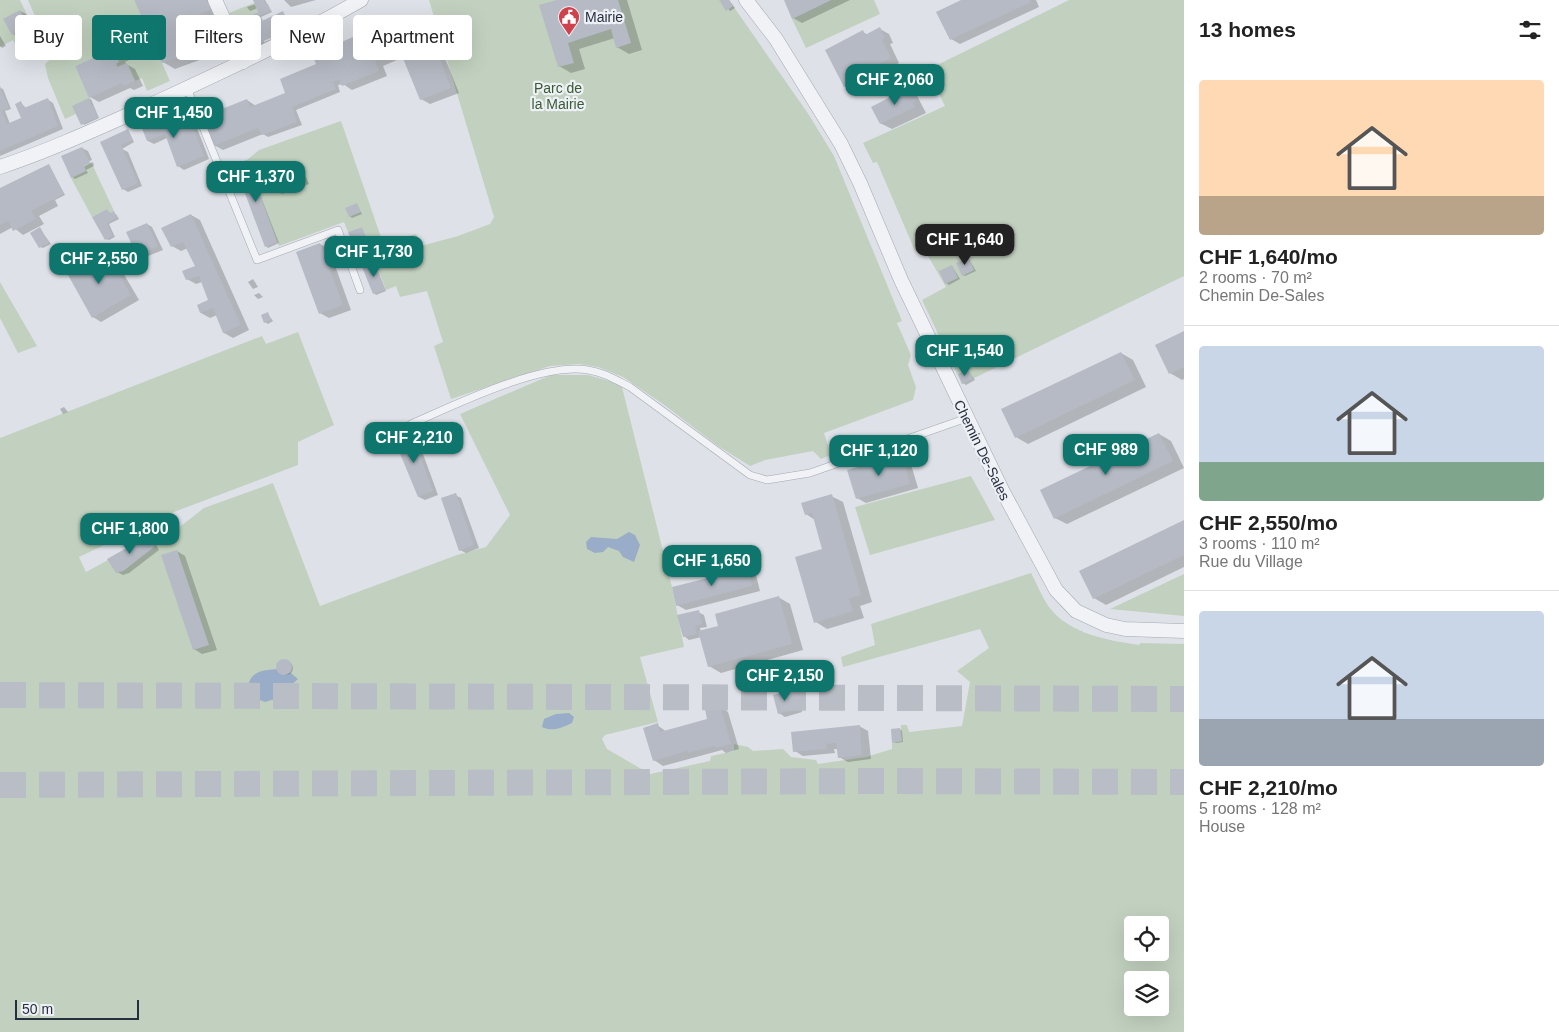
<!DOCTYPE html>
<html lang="en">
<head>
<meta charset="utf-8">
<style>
  body { margin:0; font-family:Helvetica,sans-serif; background:#f2f2f2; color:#222; height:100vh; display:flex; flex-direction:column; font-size:19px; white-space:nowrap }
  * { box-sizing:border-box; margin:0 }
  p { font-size:16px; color:#767676 }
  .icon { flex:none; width:28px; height:28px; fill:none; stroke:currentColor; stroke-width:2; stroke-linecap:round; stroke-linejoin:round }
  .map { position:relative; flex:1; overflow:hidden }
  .sheet { display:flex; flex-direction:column; background:#fff; width:375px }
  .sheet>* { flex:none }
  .guide { position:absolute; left:15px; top:15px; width:475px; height:45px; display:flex; gap:10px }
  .controls { position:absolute; left:1124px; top:916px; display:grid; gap:10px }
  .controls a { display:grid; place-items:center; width:45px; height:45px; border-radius:5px; background:#fff; box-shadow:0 5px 20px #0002; font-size:25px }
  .scale { position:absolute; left:15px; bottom:12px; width:124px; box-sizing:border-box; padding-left:5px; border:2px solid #272e3e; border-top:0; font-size:14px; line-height:18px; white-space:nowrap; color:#272e3e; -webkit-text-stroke:4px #edf0f5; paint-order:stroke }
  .price { position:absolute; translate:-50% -42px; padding:0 11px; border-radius:10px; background:#0f766e; color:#fff; font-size:16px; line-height:32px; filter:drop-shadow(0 1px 2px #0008) }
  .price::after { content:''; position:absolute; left:50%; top:30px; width:15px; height:11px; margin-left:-8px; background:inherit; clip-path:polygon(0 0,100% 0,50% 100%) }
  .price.current { background:#222; color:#fff }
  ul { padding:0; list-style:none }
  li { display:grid; align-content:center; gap:10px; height:265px; padding:0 15px }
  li+li { border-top:1px solid #e0e0e0 }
  li span { display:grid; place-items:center; height:155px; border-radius:5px; color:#555 }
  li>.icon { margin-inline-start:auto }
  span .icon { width:90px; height:90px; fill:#fffc; stroke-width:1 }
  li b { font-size:21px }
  h2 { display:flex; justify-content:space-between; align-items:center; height:60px; padding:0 15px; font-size:21px }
  .tag { padding:0 18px; border-radius:5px; background:#fff; box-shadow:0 5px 20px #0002; font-size:18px; line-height:45px }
  .tag.current { background:#0f766e; color:#fff }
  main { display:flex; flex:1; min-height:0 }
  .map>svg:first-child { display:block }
  .green { fill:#c2d1bf; fill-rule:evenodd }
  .water { fill:#99acc8 }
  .shadow { fill:#0003 }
  .building { fill:#b5bac4 }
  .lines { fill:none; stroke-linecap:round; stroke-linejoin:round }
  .motorway-tunnel { stroke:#b9bdc5; stroke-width:26; stroke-dasharray:26 13; stroke-linecap:butt }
  .service-casing { stroke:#a3a8b1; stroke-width:8 }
  .minor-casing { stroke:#a3a8b1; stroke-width:15 }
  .service { stroke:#f0f2f6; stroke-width:7 }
  .minor { stroke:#f0f2f6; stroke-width:14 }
  .labels { text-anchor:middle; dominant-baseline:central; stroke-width:4.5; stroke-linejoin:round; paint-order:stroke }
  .poi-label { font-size:14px; fill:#272e3e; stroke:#edf0f5; text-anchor:start }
  .park-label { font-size:14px; fill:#395a35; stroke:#edf0f5 }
  .street-label { font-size:14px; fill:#272e3e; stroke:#edf0f5 }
</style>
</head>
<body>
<main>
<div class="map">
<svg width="1184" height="1032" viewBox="0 0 1184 1032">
  <rect width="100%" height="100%" fill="#dee1e7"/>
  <g class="green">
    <path d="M0,0H20L40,42L20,53L13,40L0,47Z"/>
    <path d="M28,0H134L170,81L147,91L142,78L135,81L127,63L117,67V57L123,54L117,41L108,46L109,51L75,66L93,106L65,119L48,78L45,64L53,57Z"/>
    <path d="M429,0H729L809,115L834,156L902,321L897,323L911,355L908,365L916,387L913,400L824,433L831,455L821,459L813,451L765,460L750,466L718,446L663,404L623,377L598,367L579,364L550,366L451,399L434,346L443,342L427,291L400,297L396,286L386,290L362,227L348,232L344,222L279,246L247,160L259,150L341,121L383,243L416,234L421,246L458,236L490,224L494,217Z"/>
    <path d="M831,0H874L880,14L806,48L792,19Z"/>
    <path d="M1069,0H1184V276L962,384L922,300L946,287L928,256L915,251L877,162L873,163L863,143L945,106L927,70Z"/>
    <path d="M254,3L258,12L233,23L229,13Z"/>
    <path d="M91,162L114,211L110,213L107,209L92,217L71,178L86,171L84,166Z"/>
    <path d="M0,282L37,346L18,353L0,318Z"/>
    <path d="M298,332L334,425L298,442V465L174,512L79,557L86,572L108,560L123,571L204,508L273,483L320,606L457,555L486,547L510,515L460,414L551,375H588L613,382L622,387L672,587L684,647L640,657L658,722L605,735L602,739L607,749L650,774L710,761L711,756L734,751V744L748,747L753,751L783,749L791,757L816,760L818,764L866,757L892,749V743L901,741V725H907L909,732L962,726L970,682L957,671L989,648L980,629L843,667L841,657L875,645L871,624L1031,573C1037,584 1042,597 1049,607C1069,634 1110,641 1140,645V643L1184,644V1032H0V438L262,336L266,344ZM1132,925H1160V952H1132ZM1132,980H1160V1008H1132Z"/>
    <path d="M971,476L995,520L870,555L855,507Z"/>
    <path d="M1184,574V616L1110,609Z"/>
  </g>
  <g class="water">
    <path d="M629,532L635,535L640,545L634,562L623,557L619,551L608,547L603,552L595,553L587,549L586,542L591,537L617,539Z"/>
    <path d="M285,668L298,679L275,699L265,702L252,697L248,687C251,667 269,671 285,668Z"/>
    <path d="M569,713L574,717L572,723C561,728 552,732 542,727L544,719L556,714Z"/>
  </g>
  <g class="shadow">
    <path d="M136,0H216L223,15L193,28L205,58L175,69L163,62Z"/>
    <path d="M254,0H265L272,12L261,17L263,21L283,13L291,28L264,40V42L293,31L264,43L266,45L257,50L251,46L260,13L258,8L250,11L247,7L256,4Z"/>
    <path d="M284,0H316L291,7Z"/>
    <path d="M561,0H627L642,50L629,54L617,47L615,38L579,49L585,69L571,73L559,66Z"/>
    <path d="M721,0H729L735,8L730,11Z"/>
    <path d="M785,0H850L802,23L793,18Z"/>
    <path d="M964,0H1036L1039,7L960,44L951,39Z"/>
    <path d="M20,11L26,14L34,29L19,38L13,34Z"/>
    <path d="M403,17L412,22L418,38L425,35L431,38L436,52L445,58L459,93L430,104L421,99L404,57L383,66L387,76L352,90L343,84L338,85L340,92L296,110L302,125L268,137L263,134L223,150L214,145L247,100L256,106L287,93L317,65Z"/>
    <path d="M880,29L889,34L893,43L890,44L899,63L887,69L890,73L853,91L845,86L863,32L868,35Z"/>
    <path d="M0,36L6,46L2,48L0,46Z"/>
    <path d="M118,43L126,48L131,59L125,62L126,64L135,69L143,86L134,90L130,88L99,102L90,97L111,52Z"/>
    <path d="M0,88L3,89L11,109L5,111L10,124L23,119L21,103L26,108L47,99L53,103L63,129L0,156Z"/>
    <path d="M906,91L916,94L926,113L892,129L880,123Z"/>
    <path d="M91,99L99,118L84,125L74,106Z"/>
    <path d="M159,114L164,117L171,133L192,125L197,128L209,159L184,170L178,166L167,138L154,144L148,141L140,121Z"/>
    <path d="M128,131L134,142L122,149L128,152L142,186L128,192L123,189L102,143Z"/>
    <path d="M82,148L88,151L92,160L71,170V173L93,162L94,166L86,170L88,173L75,179L72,177L63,157Z"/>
    <path d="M247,161L279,243L268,248L266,246Z"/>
    <path d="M49,166L65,195L55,200L58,206L39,216L44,224L23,235L13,227L0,234V190Z"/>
    <path d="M288,166L293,169L296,176L301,174L306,177L309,184L282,194L277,191Z"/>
    <path d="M357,205L362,214L352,218L350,216Z"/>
    <path d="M107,210L111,214H116L119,219L109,224L115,237L109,240L106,239Z"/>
    <path d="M191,215L200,220L249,330L233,338L224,333L217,315L210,318L201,313L198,306L209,300L202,282L196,284L187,279L196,266L188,248L181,251L172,246Z"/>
    <path d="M147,224L152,227L163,250L143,258L138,255Z"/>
    <path d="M362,228L374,257L363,261L361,260Z"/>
    <path d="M40,229L51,244L43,248L40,247Z"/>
    <path d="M320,244L329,249L351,310L329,318L320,313Z"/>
    <path d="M107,254L115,259L139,300L101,322L93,317Z"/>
    <path d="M968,258L976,271L965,276L963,275Z"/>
    <path d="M375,264L386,291L376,295L374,293Z"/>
    <path d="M952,266L960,279L949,285L946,283Z"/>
    <path d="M253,279L258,287L253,289L248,282Z"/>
    <path d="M259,293L263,297L258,299L254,295Z"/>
    <path d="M268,314L273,321L268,324L265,322Z"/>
    <path d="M1184,332V379L1182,380L1170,373Z"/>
    <path d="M1121,353L1133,360L1146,387L1028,444L1016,437Z"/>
    <path d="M968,371L975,380L966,385L963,383Z"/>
    <path d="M64,407L68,412L63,414L60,409Z"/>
    <path d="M411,432L416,435L438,495L425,500L419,497L396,439Z"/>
    <path d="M1159,434L1171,441L1184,468L1067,524L1055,518Z"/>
    <path d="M902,456L910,461L918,488L866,503L857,498Z"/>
    <path d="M455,495L461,498L479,548L466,553L460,550Z"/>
    <path d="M831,496L843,502L872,602L860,606L864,618L827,629L816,622L823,550L815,520L806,514Z"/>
    <path d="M1184,521V567L1106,605L1094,598L1081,571Z"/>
    <path d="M148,537L153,540L159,550L129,573L123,575L117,572Z"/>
    <path d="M177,551L185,556L217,650L202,654L194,649Z"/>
    <path d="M748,570L756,575L760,591L686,610L677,605Z"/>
    <path d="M778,597L790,604L803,650L721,673L709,666L701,637L689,640L684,636L698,612L704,615L707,627L700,628L701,632L720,627Z"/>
    <circle cx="286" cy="668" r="7"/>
    <path d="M792,691L797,694L802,712L785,717L779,713Z"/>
    <path d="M719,706L728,712L739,749L726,753L722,750L663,766L654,760L657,725L667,732L709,719Z"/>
    <path d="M859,726L868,731L871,759L848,762L839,757L838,749H834L835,753L803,756L795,751Z"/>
    <path d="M900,729L902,731L903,742L896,743L893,742Z"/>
  </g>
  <g class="building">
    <path d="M134,0H208L212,9L182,22L194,51L162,63Z"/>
    <path d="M253,0H264L266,5L268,4L271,11L260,16L262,21L283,11L291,29L250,47L238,21L258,12Z"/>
    <path d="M557,0H618L631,43L616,48L611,29L568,43L574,63L558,67L539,5Z"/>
    <path d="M719,0H729L733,6L726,11Z"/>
    <path d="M784,0H831L792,19Z"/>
    <path d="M961,0H1030L1031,2L950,40L936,12Z"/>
    <path d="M20,10L29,26L12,35L3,19Z"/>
    <path d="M403,15L412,39L425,34L433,53L437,51L451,88L420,100L400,51L375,61L379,71L342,86L339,80L333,82L336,89L292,107L297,122L262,135L258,128L213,146L202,117L247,99L250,107L285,93L280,79L316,64L312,55Z"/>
    <path d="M880,27L885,38L882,39L891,58L879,64L882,68L844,87L825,50L863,30L865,35Z"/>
    <path d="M118,41L123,54L117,57L119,62L115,64L117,67L127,63L135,81L124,86L122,83L89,98L75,66L109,51L107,46Z"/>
    <path d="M0,86L9,108L2,111L7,124L21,118L15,104L21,101L24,108L48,98L58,126L0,151Z"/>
    <path d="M906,89L908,93L913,91L918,100L913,103L915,107L880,124L871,107Z"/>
    <path d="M89,98L98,117L81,125L72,106Z"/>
    <path d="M159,112L168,133L192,124L204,156L177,167L165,134L147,141L139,121Z"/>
    <path d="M128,129L133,140L121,145L138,183L122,190L100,142Z"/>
    <path d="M82,147L90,163L84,166L86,171L71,178L61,156Z"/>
    <path d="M247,160L277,242L265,247L234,164Z"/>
    <path d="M49,164L64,194L31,211L36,219L13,231L8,221L0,225V188Z"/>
    <path d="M288,164L292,175L301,173L304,181L276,191L268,172Z"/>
    <path d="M357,203L361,212L349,217L345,208Z"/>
    <path d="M107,209L110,213L114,211L117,218L107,223L113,236L105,240L92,217Z"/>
    <path d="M191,214L241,325L223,333L213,308L200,313L197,305L208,300L199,276L186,280L182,271L195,266L183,242L171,247L161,228Z"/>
    <path d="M147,223L158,246L137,256L126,232Z"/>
    <path d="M40,227L49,243L39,248L30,233Z"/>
    <path d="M362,227L373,255L360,261L348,232Z"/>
    <path d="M320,243L343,305L319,314L296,252Z"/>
    <path d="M107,253L131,295L92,318L68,275Z"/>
    <path d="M968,257L974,270L962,276L956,263Z"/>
    <path d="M375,262L385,290L373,294L362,267Z"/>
    <path d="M952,265L958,278L945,284L939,271Z"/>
    <path d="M268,312L271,320L264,323L261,315Z"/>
    <path d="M1184,331V367L1169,374L1155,345Z"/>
    <path d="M1121,352L1135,380L1015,438L1001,409Z"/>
    <path d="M968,369L973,379L962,384L958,374Z"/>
    <path d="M411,431L433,491L418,497L394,439Z"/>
    <path d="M1159,433L1173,461L1054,519L1040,490Z"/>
    <path d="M902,455L910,484L856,499L847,470Z"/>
    <path d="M456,493L474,545L459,551L441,498Z"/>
    <path d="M832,494L861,595L849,599L853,611L814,623L795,557L822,549L812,513L805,515L801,503Z"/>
    <path d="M1184,520V555L1093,599L1079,571Z"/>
    <path d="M148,536L154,547L123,571L116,573L107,559Z"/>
    <path d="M177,550L209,645L193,650L161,555Z"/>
    <path d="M748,568L752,586L676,606L672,587Z"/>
    <path d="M779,596L792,644L708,667L698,631L718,626L715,614Z"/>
    <path d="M699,610L702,624L695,626L697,634L683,637L677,615Z"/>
    <circle cx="284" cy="667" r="8"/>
    <path d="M792,690L797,709L778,714L773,695Z"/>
    <path d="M720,705L731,744L716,748L715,746L688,753L687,751L653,761L643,728L658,723L660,732L707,719L705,709Z"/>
    <path d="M860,725L862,755L838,758L836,743L826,744L827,749L793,752L791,732Z"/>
    <path d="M900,728L902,741L892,743L891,729Z"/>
  </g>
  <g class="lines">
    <g class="motorway-tunnel">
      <path d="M0,695L1184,699"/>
      <path d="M0,785L877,781L1184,782"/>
    </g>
    <g class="service-casing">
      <g id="service">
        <path d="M187,88L257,260L338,230L360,290"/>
        <path d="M411,424C455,405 541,362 588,370C603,372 616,380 630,387L750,475L767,480L810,473L967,418"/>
      </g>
    </g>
    <g class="minor-casing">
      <g id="minor">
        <path d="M215,0L243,62"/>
        <path d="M746,0L776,39L841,144L860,183L901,280L1002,490L1056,590L1076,611L1106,625L1125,629L1184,631"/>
        <path d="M0,167C54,149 105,125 157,102C226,70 295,38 361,0"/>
      </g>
    </g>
    <use href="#service" class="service"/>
    <use href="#minor" class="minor"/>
  </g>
  <defs>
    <g id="civic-pin" transform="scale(1.125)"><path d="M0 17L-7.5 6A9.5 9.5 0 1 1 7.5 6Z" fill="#cd424c" stroke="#edf0f5"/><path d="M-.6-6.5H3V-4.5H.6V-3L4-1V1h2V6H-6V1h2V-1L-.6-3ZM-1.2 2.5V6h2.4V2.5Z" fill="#fff"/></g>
  </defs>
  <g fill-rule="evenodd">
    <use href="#civic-pin" x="569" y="17"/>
  </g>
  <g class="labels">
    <g class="poi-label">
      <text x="585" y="17">Mairie</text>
    </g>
    <g class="park-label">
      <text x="558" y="88">Parc de<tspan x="558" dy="16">la Mairie</tspan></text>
    </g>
    <g class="street-label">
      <text transform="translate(982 450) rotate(64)">Chemin De-Sales</text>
    </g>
  </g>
</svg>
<div class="controls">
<a><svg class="icon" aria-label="locate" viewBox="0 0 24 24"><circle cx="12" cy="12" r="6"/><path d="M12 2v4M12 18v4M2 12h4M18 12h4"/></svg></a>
<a><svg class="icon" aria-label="layers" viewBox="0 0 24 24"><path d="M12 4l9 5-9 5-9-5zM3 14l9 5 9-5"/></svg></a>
</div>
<div class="scale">50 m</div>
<b class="price" style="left:895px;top:106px">CHF 2,060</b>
<b class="price" style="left:174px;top:139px">CHF 1,450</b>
<b class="price" style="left:256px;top:203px">CHF 1,370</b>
<b class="price current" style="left:965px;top:266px">CHF 1,640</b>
<b class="price" style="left:374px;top:278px">CHF 1,730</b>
<b class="price" style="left:99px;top:285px">CHF 2,550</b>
<b class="price" style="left:965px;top:377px">CHF 1,540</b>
<b class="price" style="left:414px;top:464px">CHF 2,210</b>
<b class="price" style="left:1106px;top:476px">CHF 989</b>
<b class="price" style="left:879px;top:477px">CHF 1,120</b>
<b class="price" style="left:130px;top:555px">CHF 1,800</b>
<b class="price" style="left:712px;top:587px">CHF 1,650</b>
<b class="price" style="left:785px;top:702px">CHF 2,150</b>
<div class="guide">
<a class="tag">Buy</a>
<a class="tag current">Rent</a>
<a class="tag">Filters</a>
<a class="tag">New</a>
<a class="tag">Apartment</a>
</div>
</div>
<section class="sheet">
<h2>13 homes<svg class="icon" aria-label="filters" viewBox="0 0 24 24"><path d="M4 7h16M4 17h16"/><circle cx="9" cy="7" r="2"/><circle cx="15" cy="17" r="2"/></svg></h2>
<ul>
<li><span style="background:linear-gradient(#ffd9b3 75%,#b9a48a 0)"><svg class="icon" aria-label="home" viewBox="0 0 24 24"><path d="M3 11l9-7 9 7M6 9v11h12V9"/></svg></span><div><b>CHF 1,640/mo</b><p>2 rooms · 70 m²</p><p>Chemin De-Sales</p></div></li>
<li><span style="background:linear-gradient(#c9d6e8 75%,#7fa58c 0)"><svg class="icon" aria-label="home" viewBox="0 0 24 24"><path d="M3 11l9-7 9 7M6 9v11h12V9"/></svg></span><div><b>CHF 2,550/mo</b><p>3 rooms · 110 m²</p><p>Rue du Village</p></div></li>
<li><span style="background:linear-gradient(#c9d6e8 70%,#9aa5b1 0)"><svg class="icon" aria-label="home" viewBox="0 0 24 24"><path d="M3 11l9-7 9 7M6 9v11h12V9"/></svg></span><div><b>CHF 2,210/mo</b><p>5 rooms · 128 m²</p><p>House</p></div></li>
</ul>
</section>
</main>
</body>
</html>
